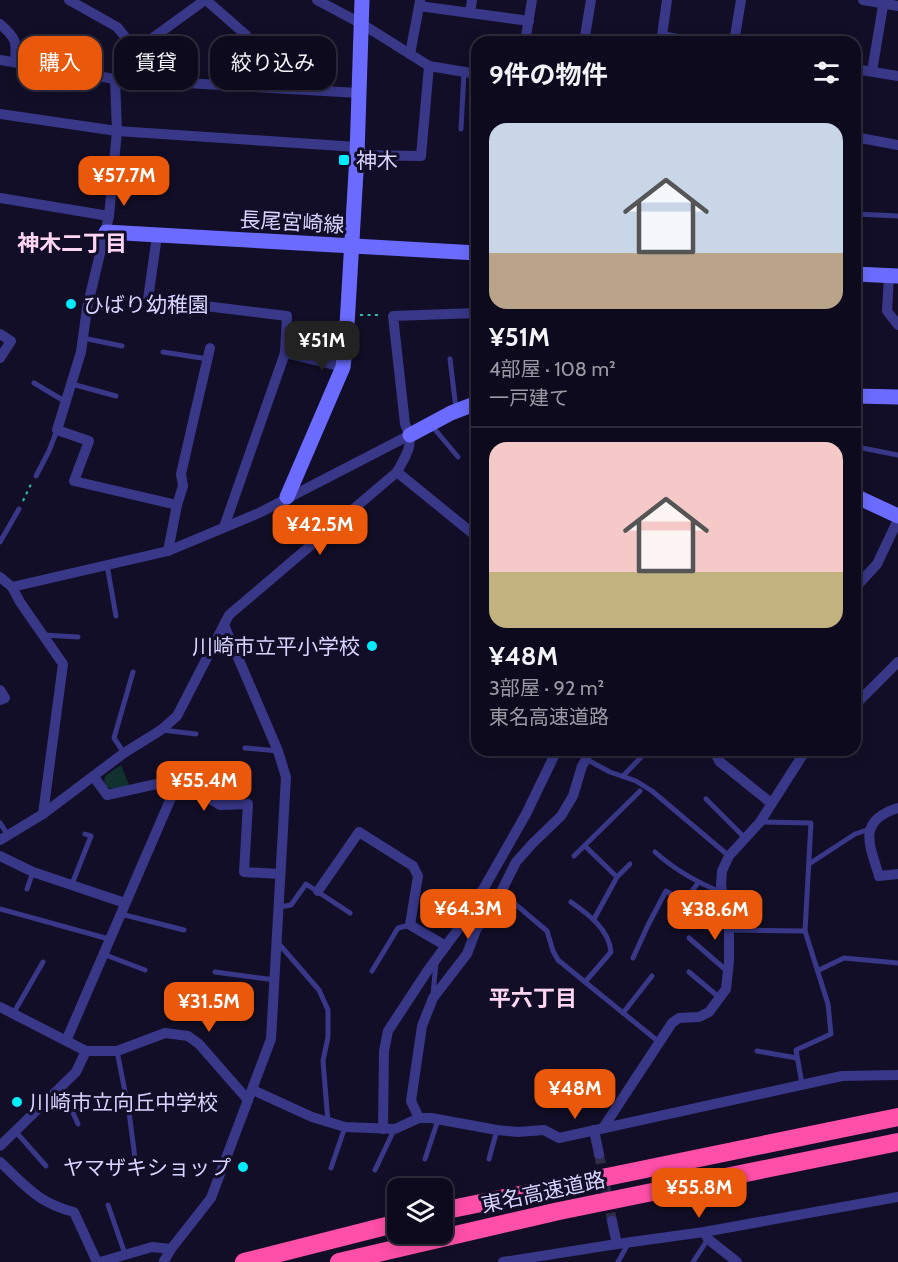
<!DOCTYPE html>
<html lang="ja">
<head>
<meta charset="utf-8">
<style>
  body { margin:0; font-family:Cabin,"Noto Sans JP",sans-serif; background:#1c182a; color:#f1f3f6; height:100vh; display:flex; flex-direction:column; font-size:22px; white-space:nowrap }
  * { box-sizing:border-box; margin:0 }
  p { font-size:20px; color:#9b9aa4 }
  .icon { flex:none; width:33px; height:33px; fill:none; stroke:currentColor; stroke-width:2; stroke-linecap:round; stroke-linejoin:round }
  .map { position:relative; flex:1; overflow:hidden }
  .side { position:absolute; left:471px; top:36px; width:390px; height:720px; display:flex; flex-direction:column; background:#0e0a1d; border-radius:18px; box-shadow:0 3px 15px #0003,0 0 0 2px #2e2b3b }
  .side>* { flex:none }
  .top-card { position:absolute; left:18px; top:36px; width:363px; height:54px; display:flex; gap:12px }
  .buttons { position:absolute; left:387px; top:1178px; display:grid; gap:12px }
  .buttons a { display:grid; place-items:center; width:66px; height:66px; border-radius:12px; background:#0e0a1d; box-shadow:0 3px 15px #0003,0 0 0 2px #2e2b3b; font-size:30px }
  .price { position:absolute; translate:-50% -51px; padding:0 14px; border-radius:12px; background:#ea580c; color:#fff; font-size:20px; line-height:39px; filter:drop-shadow(0 2px 3px #0008) }
  .price::after { content:''; position:absolute; left:50%; top:36px; width:18px; height:14px; margin-left:-9px; background:inherit; clip-path:polygon(0 0,100% 0,50% 100%) }
  .price.selected { background:#222; color:#fff }
  ul { padding:0; list-style:none }
  li { display:grid; align-content:center; gap:12px; height:318px; padding:0 18px }
  li+li { border-top:2px solid #2e2b3b }
  li span { display:grid; place-items:center; height:186px; border-radius:18px; color:#555 }
  li>.icon { margin-inline-start:auto }
  span .icon { width:108px; height:108px; fill:#fffc; stroke-width:1 }
  li b { font-size:26px }
  h2 { display:flex; justify-content:space-between; align-items:center; height:72px; padding:0 18px; font-size:26px }
  .pill { padding:0 21px; border-radius:18px; background:#0e0a1d; box-shadow:0 3px 15px #0003,0 0 0 2px #2e2b3b; font-size:21px; line-height:54px }
  .pill.selected { background:#ea580c; color:#fff }
  .map>svg:first-child { display:block }
  .green { fill:#11312f }
  .lines { fill:none; stroke-linecap:round; stroke-linejoin:round }
  .street-tunnel { stroke:#302c47; stroke-width:10; stroke-dasharray:10 5; stroke-linecap:butt }
  .path { stroke:#2abdb0; stroke-width:2; stroke-dasharray:3 4.5; stroke-linecap:butt }
  .lane { stroke:#383788; stroke-width:5 }
  .street { stroke:#383788; stroke-width:10 }
  .secondary { stroke:#6b6bff; stroke-width:15 }
  .highway { stroke:#ff4fa8; stroke-width:18 }
  .poi-dot { fill:#00ecff; stroke:#120e27; stroke-width:2 }
  .labels { text-anchor:middle; dominant-baseline:central; stroke-width:6; stroke-linejoin:round; paint-order:stroke }
  .poi-label { font-size:21px; fill:#d8d4ff; stroke:#120e27; text-anchor:start }
  .street-label { font-size:21px; fill:#d8d4ff; stroke:#120e27 }
  .neighbourhood-label { font-size:22px; font-weight:bold; fill:#ffd6f1; stroke:#120e27 }
</style>
</head>
<body>
<div class="map">
<svg width="898" height="1262" viewBox="0 0 898 1262">
  <rect width="100%" height="100%" fill="#120e27"/>
  <path class="green" d="M121,765L129,785C119,787 101,794 105,776Z"/>
  <g class="lines">
    <path class="street-tunnel" d="M599,1154L612,1221"/>
    <g class="path">
      <path d="M360,315H381"/>
      <path d="M23,501L32,482"/>
    </g>
    <g class="lane">
      <path d="M461,129L464,72"/>
      <path d="M855,214L898,216"/>
      <path d="M83,338L122,346"/>
      <path d="M163,352L208,359"/>
      <path d="M450,359L456,409"/>
      <path d="M34,383L66,402"/>
      <path d="M72,384L116,396"/>
      <path d="M859,398L860,446L862,448L898,455"/>
      <path d="M432,426L458,457"/>
      <path d="M36,476L49,451L57,430"/>
      <path d="M0,542L19,509"/>
      <path d="M107,565L116,616"/>
      <path d="M44,635L78,637"/>
      <path d="M162,730L196,734"/>
      <path d="M245,748L278,751"/>
      <path d="M124,753L114,738L133,672"/>
      <path d="M588,757L586,759L610,772L636,781L652,791L729,856"/>
      <path d="M623,776L648,750"/>
      <path d="M706,799L745,838"/>
      <path d="M760,822L811,823L805,931L828,1004L831,1034L796,1050L802,1084"/>
      <path d="M0,823L8,835"/>
      <path d="M585,846L617,877"/>
      <path d="M655,852C675,870 696,882 721,892"/>
      <path d="M574,856L640,791"/>
      <path d="M809,864L855,834L870,829"/>
      <path d="M72,884L91,836L85,834"/>
      <path d="M27,889L33,872"/>
      <path d="M501,892L547,931L553,951L558,960L585,982"/>
      <path d="M571,902C588,914 609,929 611,952L585,982L659,1042"/>
      <path d="M279,907L291,905L306,884L350,913"/>
      <path d="M0,909L109,939"/>
      <path d="M121,914L184,930"/>
      <path d="M594,919L617,877L630,864"/>
      <path d="M729,930L805,931"/>
      <path d="M689,938L727,971"/>
      <path d="M279,944L319,990L328,1010V1037L323,1061L328,1122"/>
      <path d="M103,954L145,970"/>
      <path d="M633,958L648,925L666,891L684,902L698,883"/>
      <path d="M819,970L844,958L898,963"/>
      <path d="M372,971L398,928L410,925"/>
      <path d="M215,972L275,980"/>
      <path d="M689,972L720,998"/>
      <path d="M433,995L436,962"/>
      <path d="M623,1013L652,976"/>
      <path d="M13,1014L43,962"/>
      <path d="M117,1051L129,1112L136,1166"/>
      <path d="M757,1051L797,1058"/>
      <path d="M62,1088L78,1124"/>
      <path d="M16,1132L46,1166"/>
      <path d="M425,1159L438,1120"/>
      <path d="M489,1159L497,1130"/>
      <path d="M331,1168L345,1127"/>
      <path d="M375,1170L394,1130"/>
      <path d="M108,1205L125,1254"/>
      <path d="M618,1262L629,1242"/>
      <path d="M693,1262L708,1239"/>
    </g>
    <g class="street">
      <path d="M69,0L117,27L136,50"/>
      <path d="M206,0L246,35L254,48L257,87"/>
      <path d="M317,0L362,24L429,66L477,74"/>
      <path d="M667,0L662,36L693,42"/>
      <path d="M863,0L898,6"/>
      <path d="M419,6L529,21"/>
      <path d="M470,13L472,0"/>
      <path d="M0,24C16,38 17,41 15,62"/>
      <path d="M525,42L532,0"/>
      <path d="M584,42L591,0"/>
      <path d="M734,42L741,0"/>
      <path d="M410,54L420,1"/>
      <path d="M0,60L115,79L359,93"/>
      <path d="M855,69L898,76"/>
      <path d="M872,71L884,0"/>
      <path d="M0,114L117,131L357,147"/>
      <path d="M855,137L898,145"/>
      <path d="M357,155L421,156L429,66"/>
      <path d="M0,198L109,216"/>
      <path d="M157,236L148,299L287,316L285,353L224,527"/>
      <path d="M889,276L887,311L898,325"/>
      <path d="M0,334L11,341L0,358"/>
      <path d="M285,353L343,367"/>
      <path d="M397,472L477,537"/>
      <path d="M177,505L74,481L89,441L57,430L81,352L87,308L109,216L117,131L115,79L136,50L205,0"/>
      <path d="M168,551L177,505L183,486L181,474L210,348"/>
      <path d="M0,577L12,587L168,551L259,513L410,435"/>
      <path d="M12,587L20,602L63,664L43,814"/>
      <path d="M855,588L877,564L898,520"/>
      <path d="M0,690L5,698L0,700"/>
      <path d="M855,705L898,662"/>
      <path d="M714,750L719,761L771,803"/>
      <path d="M94,777L107,795L179,779L220,805L248,804L244,872L280,874"/>
      <path d="M898,808C856,821 870,845 879,876L898,874"/>
      <path d="M0,840L43,814L124,753L161,730L177,716L229,615L397,472C407,453 415,445 405,424L393,316L477,313"/>
      <path d="M0,856L33,872L125,903"/>
      <path d="M318,891L359,832L413,866L418,876L410,925L446,946"/>
      <path d="M0,1007L86,1051H117L165,1033L188,1036L199,1044L248,1100"/>
      <path d="M66,1041L174,791"/>
      <path d="M253,1090L312,1117L345,1127L395,1129L419,1118H431L497,1130L518,1132L544,1130L559,1138L842,1076L898,1075"/>
      <path d="M419,1118L411,1101L422,1026L433,998L467,954L476,930L501,892L516,862L533,843L561,816L573,796L582,766L586,759V750"/>
      <path d="M603,1128L672,1023L679,1018L699,1017L709,1012L726,989L729,961V930L721,885L722,871L729,856L760,822L802,756L809,750"/>
      <path d="M383,1129L384,1051L388,1031L428,970L462,924L485,886L526,814L557,750"/>
      <path d="M594,1130L599,1154"/>
      <path d="M0,1146L76,1072L86,1051"/>
      <path d="M0,1162C26,1186 38,1203 74,1212L97,1262"/>
      <path d="M612,1221L617,1244"/>
      <path d="M704,1232L708,1239L737,1262"/>
      <path d="M164,1261L171,1249L211,1198L271,1039L286,777L278,751L224,625"/>
      <path d="M100,1262L152,1247L171,1249"/>
      <path d="M503,1262L617,1244L704,1232L898,1197"/>
    </g>
    <g class="secondary">
      <path d="M106,232L477,253"/>
      <path d="M855,274L898,276"/>
      <path d="M855,396L898,397"/>
      <path d="M410,435L451,413L477,403"/>
      <path d="M855,496L898,516"/>
      <path d="M287,497L343,367L346,342L357,155L362,0"/>
    </g>
    <g class="highway">
      <path d="M442,1211L898,1117"/>
      <path d="M244,1262L398,1223"/>
      <path d="M339,1262L559,1211L898,1142"/>
    </g>
  </g>
  <g class="poi-dot">
    <rect x="338" y="154" width="12" height="12" rx="3"/>
    <circle cx="71" cy="304" r="6"/>
    <circle cx="372" cy="646" r="6"/>
    <circle cx="17" cy="1102" r="6"/>
    <circle cx="243" cy="1167" r="6"/>
  </g>
  <g class="labels">
    <g class="poi-label">
      <text x="356" y="160">神木</text>
      <text x="83" y="304">ひばり幼稚園</text>
      <text x="360" y="646" text-anchor="end">川崎市立平小学校</text>
      <text x="29" y="1102">川崎市立向丘中学校</text>
      <text x="231" y="1167" text-anchor="end">ヤマザキショップ</text>
    </g>
    <g class="street-label">
      <text transform="translate(292 222) rotate(3)">長尾宮崎線</text>
      <text transform="translate(543 1192) rotate(-12)">東名高速道路</text>
    </g>
    <g class="neighbourhood-label">
      <text x="72" y="243">神木二丁目</text>
      <text x="533" y="998">平六丁目</text>
    </g>
  </g>
</svg>
<div class="buttons">
<a><svg class="icon" aria-label="layers" viewBox="0 0 24 24"><path d="M12 4l9 5-9 5-9-5zM3 14l9 5 9-5"/></svg></a>
</div>
<b class="price" style="left:124px;top:207px">¥57.7M</b>
<b class="price selected" style="left:322px;top:372px">¥51M</b>
<b class="price" style="left:320px;top:556px">¥42.5M</b>
<b class="price" style="left:204px;top:812px">¥55.4M</b>
<b class="price" style="left:468px;top:940px">¥64.3M</b>
<b class="price" style="left:715px;top:941px">¥38.6M</b>
<b class="price" style="left:209px;top:1033px">¥31.5M</b>
<b class="price" style="left:575px;top:1120px">¥48M</b>
<b class="price" style="left:699px;top:1219px">¥55.8M</b>
<div class="top-card">
<a class="pill selected">購入</a>
<a class="pill">賃貸</a>
<a class="pill">絞り込み</a>
</div>
<section class="side">
<h2>9件の物件<svg class="icon" aria-label="filters" viewBox="0 0 24 24"><path d="M4 7h16M4 17h16"/><circle cx="9" cy="7" r="2"/><circle cx="15" cy="17" r="2"/></svg></h2>
<ul>
<li><span style="background:linear-gradient(#c9d6e8 70%,#b9a48a 0)"><svg class="icon" aria-label="home" viewBox="0 0 24 24"><path d="M3 11l9-7 9 7M6 9v11h12V9"/></svg></span><div><b>¥51M</b><p>4部屋 · 108 m²</p><p>一戸建て</p></div></li>
<li><span style="background:linear-gradient(#f6c9c9 70%,#c2b280 0)"><svg class="icon" aria-label="home" viewBox="0 0 24 24"><path d="M3 11l9-7 9 7M6 9v11h12V9"/></svg></span><div><b>¥48M</b><p>3部屋 · 92 m²</p><p>東名高速道路</p></div></li>
</ul>
</section>
</div>
</body>
</html>
